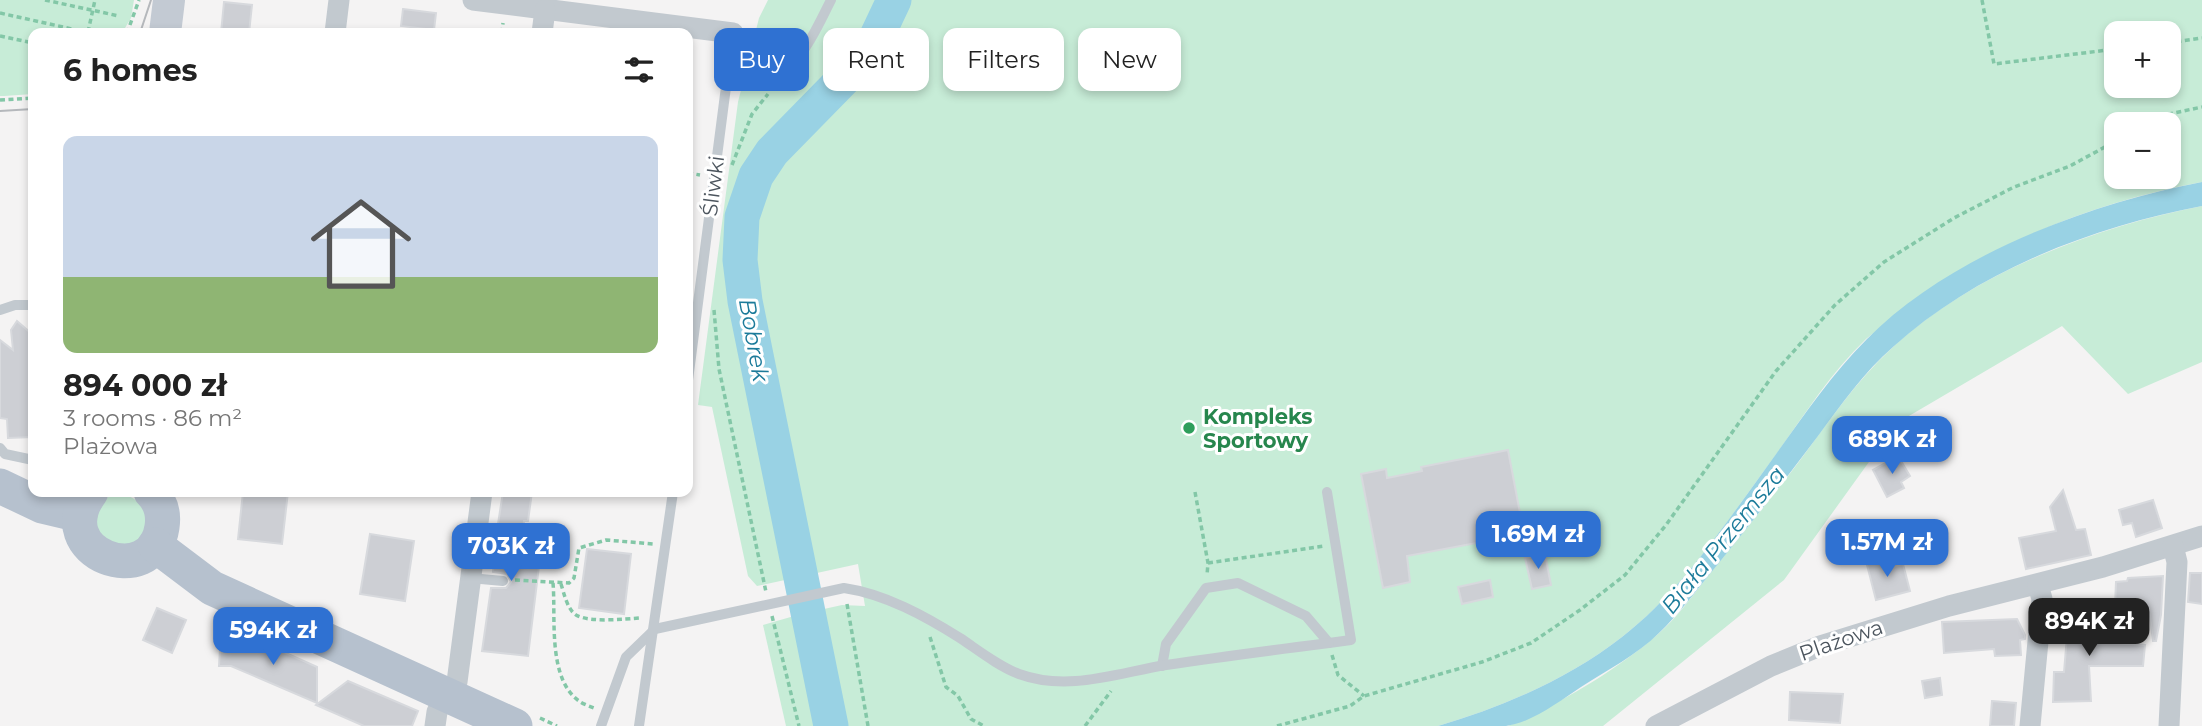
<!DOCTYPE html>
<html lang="en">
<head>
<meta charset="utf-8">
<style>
  body { margin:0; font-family:Montserrat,sans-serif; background:#f6f6f6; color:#222; height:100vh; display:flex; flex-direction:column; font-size:26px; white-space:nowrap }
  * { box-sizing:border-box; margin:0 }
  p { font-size:23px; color:#767676 }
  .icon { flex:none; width:38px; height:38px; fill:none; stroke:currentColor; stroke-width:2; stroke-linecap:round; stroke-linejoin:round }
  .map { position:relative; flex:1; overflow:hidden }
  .drawer { position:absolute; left:28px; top:28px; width:665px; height:469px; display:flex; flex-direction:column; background:#fff; border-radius:14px; box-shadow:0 4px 10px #0003 }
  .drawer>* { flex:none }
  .top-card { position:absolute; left:714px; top:28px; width:665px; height:63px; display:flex; gap:14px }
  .controls { position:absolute; left:2104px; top:21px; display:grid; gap:14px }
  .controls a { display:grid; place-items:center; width:77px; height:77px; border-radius:14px; background:#fff; box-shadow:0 4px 10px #0003; font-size:35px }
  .price { position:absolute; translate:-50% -60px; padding:0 16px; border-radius:14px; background:#2f71d2; color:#fff; font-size:23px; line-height:46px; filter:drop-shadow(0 2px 4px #0008) }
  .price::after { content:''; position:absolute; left:50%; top:42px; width:21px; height:16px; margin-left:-10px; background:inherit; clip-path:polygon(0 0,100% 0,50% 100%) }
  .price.on { background:#222; color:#fff }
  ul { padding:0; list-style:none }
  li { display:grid; align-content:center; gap:14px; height:371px; padding:0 35px }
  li+li { border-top:2px solid #e0e0e0 }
  li span { display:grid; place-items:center; height:217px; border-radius:14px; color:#555 }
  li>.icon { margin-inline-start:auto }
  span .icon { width:126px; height:126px; fill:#fffc; stroke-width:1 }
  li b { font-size:30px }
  h2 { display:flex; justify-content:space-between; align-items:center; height:84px; padding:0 35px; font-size:30px }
  .chip { padding:0 24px; border-radius:14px; background:#fff; box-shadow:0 4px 10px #0003; font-size:24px; line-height:63px }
  .chip.on { background:#2f71d2; color:#fff }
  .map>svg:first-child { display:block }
  .green { fill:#c7ecd7; fill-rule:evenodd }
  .water { fill:#99d2e4 }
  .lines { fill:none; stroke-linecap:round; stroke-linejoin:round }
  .river { stroke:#99d2e4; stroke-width:35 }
  .building { fill:#cdcfd4; stroke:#d7d9dd; stroke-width:2 }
  .path { stroke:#83c7a7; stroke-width:3.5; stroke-dasharray:5 3.5; stroke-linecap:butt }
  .lane { stroke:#c2c9cf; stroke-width:10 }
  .street { stroke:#c2c9cf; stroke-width:21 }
  .secondary { stroke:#c3cad3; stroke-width:32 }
  .primary { stroke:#b6c1ce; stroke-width:35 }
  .tram { stroke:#b5b8bc; stroke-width:2 }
  .leisure-dot { fill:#2e9e5b; stroke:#fff; stroke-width:2.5 }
  .labels { text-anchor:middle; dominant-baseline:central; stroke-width:6; stroke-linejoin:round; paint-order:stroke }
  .street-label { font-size:21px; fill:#4c555e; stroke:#fff }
  .leisure-label { font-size:21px; font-weight:bold; fill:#27864d; stroke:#fff; text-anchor:start }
  .water-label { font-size:23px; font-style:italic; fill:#1c7b9a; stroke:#fff }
</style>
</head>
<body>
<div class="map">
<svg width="2202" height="726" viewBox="0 0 2202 726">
  <rect width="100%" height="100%" fill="#f4f3f3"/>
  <g class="green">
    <path d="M0,0H134L131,18L122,33H33V94L4,96H0Z"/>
    <path d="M768,0H2202V182C2092,203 1998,240 1909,308C1895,318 1879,328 1866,339C1829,374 1802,419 1772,460C1727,521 1683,590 1622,637C1568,679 1503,707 1438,726H839L815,611L842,605L865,606L858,564L757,586L748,576L712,407L698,405L738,102L759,18ZM2116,33H2168V86H2116ZM2116,124H2168V177H2116Z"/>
    <path d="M2202,206V362L2128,394L2062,326L1897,423L1784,580L1603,726H1508C1556,706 1617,670 1657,635C1677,618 1693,595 1709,575C1739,538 1769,501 1798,463C1827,424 1856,381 1892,348C1972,273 2095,227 2202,206Z"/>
    <path d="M118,494C143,494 160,527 136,543C132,545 124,546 119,548L97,533V508L109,496Z"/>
    <path d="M801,614L824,726H786L763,625Z"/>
  </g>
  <g class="water">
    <path d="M2202,182V206C2092,227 1977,271 1893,347C1864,372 1841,405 1818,436C1784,481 1750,525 1714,569C1696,591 1679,614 1659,633C1637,655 1607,670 1581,687C1560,701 1531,723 1506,726C1484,726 1460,726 1438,726C1503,707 1568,679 1622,637C1680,592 1723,527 1766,468C1798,424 1828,378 1867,339C1950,255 2088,204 2202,182Z"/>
    <path d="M815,611L839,726H824L801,614Z"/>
  </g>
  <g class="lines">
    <path class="river" d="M831,726L745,301L740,260L742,217L756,176L772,152L869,53L894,0"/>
  </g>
  <g class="building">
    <path d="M224,2L252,5L249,33H221Z"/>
    <path d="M403,9L436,13L434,30L401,26Z"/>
    <path d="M17,321L33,335V437L8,438L7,419L0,418V340L13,350L11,330Z"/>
    <path d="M1508,450L1524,534L1407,556L1410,582L1383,588L1361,474L1386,469L1387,478L1422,471L1421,467Z"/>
    <path d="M1898,456L1910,476L1901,482L1904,488L1887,497L1873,470Z"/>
    <path d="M2063,490L2076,530L2085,529L2091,555L2026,569L2019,538L2056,531L2050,507Z"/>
    <path d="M243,492H288L282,544L238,539Z"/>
    <path d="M503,492H532L528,521H524L518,565L539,566L528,656L482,651L491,588H506L511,582L507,574L493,572L494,562H492Z"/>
    <path d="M2153,500L2162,528L2136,537L2132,523L2123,525L2119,510Z"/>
    <path d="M370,534L414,541L405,601L360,594Z"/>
    <path d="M587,549L631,554L624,614L579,608Z"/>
    <path d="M1545,554L1551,585L1532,589L1525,558Z"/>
    <path d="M1881,557L1885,569L1903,564L1910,591L1876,600L1866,561Z"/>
    <path d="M2190,573H2202V604L2188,602Z"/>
    <path d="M2163,576L2161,615L2156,641H2153L2149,609L2115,606L2116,582L2127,581L2128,578Z"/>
    <path d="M1490,580L1493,597L1462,604L1458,587Z"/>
    <path d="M157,608L186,620L172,653L143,640Z"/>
    <path d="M2079,609L2094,612L2093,642L2145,645L2143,666H2089L2091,701L2053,702L2054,672H2064L2067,636L2065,633V620H2068L2069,611Z"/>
    <path d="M2017,619L2025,635V639L2020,640L2021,655L1995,656L1994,649L1944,653L1942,622Z"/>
    <path d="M244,634L317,667V703L231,666H219L220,649L243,648Z"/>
    <path d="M1940,678L1942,695L1925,698L1922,681Z"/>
    <path d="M348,681L418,711L412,726H364L316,705Z"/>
    <path d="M1790,692L1843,694L1840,723L1789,720Z"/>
    <path d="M1992,701L2016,703L2014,726H1990Z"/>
  </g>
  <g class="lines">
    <g class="path">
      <path d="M45,0L119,16"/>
      <path d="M1982,0L1994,64L2116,49"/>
      <path d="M0,13L90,33"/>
      <path d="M88,32L95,0"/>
      <path d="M127,33L139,0"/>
      <path d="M502,33L503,23"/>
      <path d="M0,36L33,43"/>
      <path d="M2168,43L2202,38"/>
      <path d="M0,100L33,98"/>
      <path d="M2136,124L2141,120L2202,107"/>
      <path d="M732,165L752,114L768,94"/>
      <path d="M688,173L700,175"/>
      <path d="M714,310L719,369L766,592"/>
      <path d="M1195,492L1208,563L1207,575"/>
      <path d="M1208,563L1324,546"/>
      <path d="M515,580L569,583L574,578L579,548L606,540L653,544"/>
      <path d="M553,583C556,617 547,678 579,701C583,704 589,706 594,708"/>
      <path d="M561,584C564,593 567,609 576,615C590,623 624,619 640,618"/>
      <path d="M847,604L868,726"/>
      <path d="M772,616L799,726"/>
      <path d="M930,637L946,687L958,696L971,719L984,726"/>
      <path d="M1332,655L1338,675L1364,696"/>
      <path d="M540,718L557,726"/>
      <path d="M1085,726L1111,691"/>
      <path d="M1277,726L1350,706L1364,696L1482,662L1531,643L1580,610L1625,575L1666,525L1776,371L1835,305L1884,262L1954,218L2014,187L2070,166L2116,141"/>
    </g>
    <g class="lane">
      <path d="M727,85C738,84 750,84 760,81C800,72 814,33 831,0"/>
      <path d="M0,310L15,305H33"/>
      <path d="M688,380L733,33"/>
      <path d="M0,448L5,454L33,460"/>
      <path d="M470,578L503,581"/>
      <path d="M1162,666L1166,644L1206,588L1238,583L1306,616L1329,643L1351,640L1327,492"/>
      <path d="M601,726L626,657L655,629L844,588C885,594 925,616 960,638C978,650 998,666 1019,674C1068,692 1117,673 1166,665C1220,657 1274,650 1329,643"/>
      <path d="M639,726L673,492"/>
    </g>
    <g class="street">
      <path d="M473,0L733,33"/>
      <path d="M335,33L339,0"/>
      <path d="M542,33L545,10"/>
      <path d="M451,697L457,682L482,492"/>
      <path d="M435,726L437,712L445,695"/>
      <path d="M1656,726L1771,666L1820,646L1949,606L2103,567L2202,536"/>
      <path d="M2030,726L2042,599L2038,585"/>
      <path d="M2169,726L2177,562L2173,546"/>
    </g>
    <path class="secondary" d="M165,33L169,0"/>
    <g class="primary">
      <path d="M0,486L42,506L80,515"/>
      <path d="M91,492C45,554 153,592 162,527C164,514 161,502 151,492"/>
      <path d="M155,545L212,588L515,726"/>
    </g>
    <g class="tram">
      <path d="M140,33L151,0"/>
      <path d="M0,111L33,109"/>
    </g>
  </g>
  <circle class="leisure-dot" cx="1189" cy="428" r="7"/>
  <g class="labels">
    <g class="street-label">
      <text transform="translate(713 186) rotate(-83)">Śliwki</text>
      <text transform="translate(1841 640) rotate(-19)">Plażowa</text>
    </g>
    <g class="leisure-label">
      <text x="1203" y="416">Kompleks<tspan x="1203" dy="24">Sportowy</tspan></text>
    </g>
    <g class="water-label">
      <text transform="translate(754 340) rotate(80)">Bobrek</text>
      <text transform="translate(1723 540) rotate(-51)">Biała Przemsza</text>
    </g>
  </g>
</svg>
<div class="controls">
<a>+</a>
<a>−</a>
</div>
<b class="price" style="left:1892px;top:476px">689K zł</b>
<b class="price" style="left:1538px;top:571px">1.69M zł</b>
<b class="price" style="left:1887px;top:579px">1.57M zł</b>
<b class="price" style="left:511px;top:583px">703K zł</b>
<b class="price on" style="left:2089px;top:658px">894K zł</b>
<b class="price" style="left:273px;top:667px">594K zł</b>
<div class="top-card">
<a class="chip on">Buy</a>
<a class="chip">Rent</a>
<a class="chip">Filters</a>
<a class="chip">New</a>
</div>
<section class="drawer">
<h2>6 homes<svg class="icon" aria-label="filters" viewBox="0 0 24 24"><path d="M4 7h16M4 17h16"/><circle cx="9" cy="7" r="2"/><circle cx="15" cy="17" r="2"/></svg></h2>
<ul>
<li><span style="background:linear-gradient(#c9d6e8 65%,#8fb573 0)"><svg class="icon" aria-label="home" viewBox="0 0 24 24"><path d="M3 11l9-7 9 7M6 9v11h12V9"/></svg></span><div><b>894 000 zł</b><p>3 rooms · 86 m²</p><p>Plażowa</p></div></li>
</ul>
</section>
</div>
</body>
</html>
